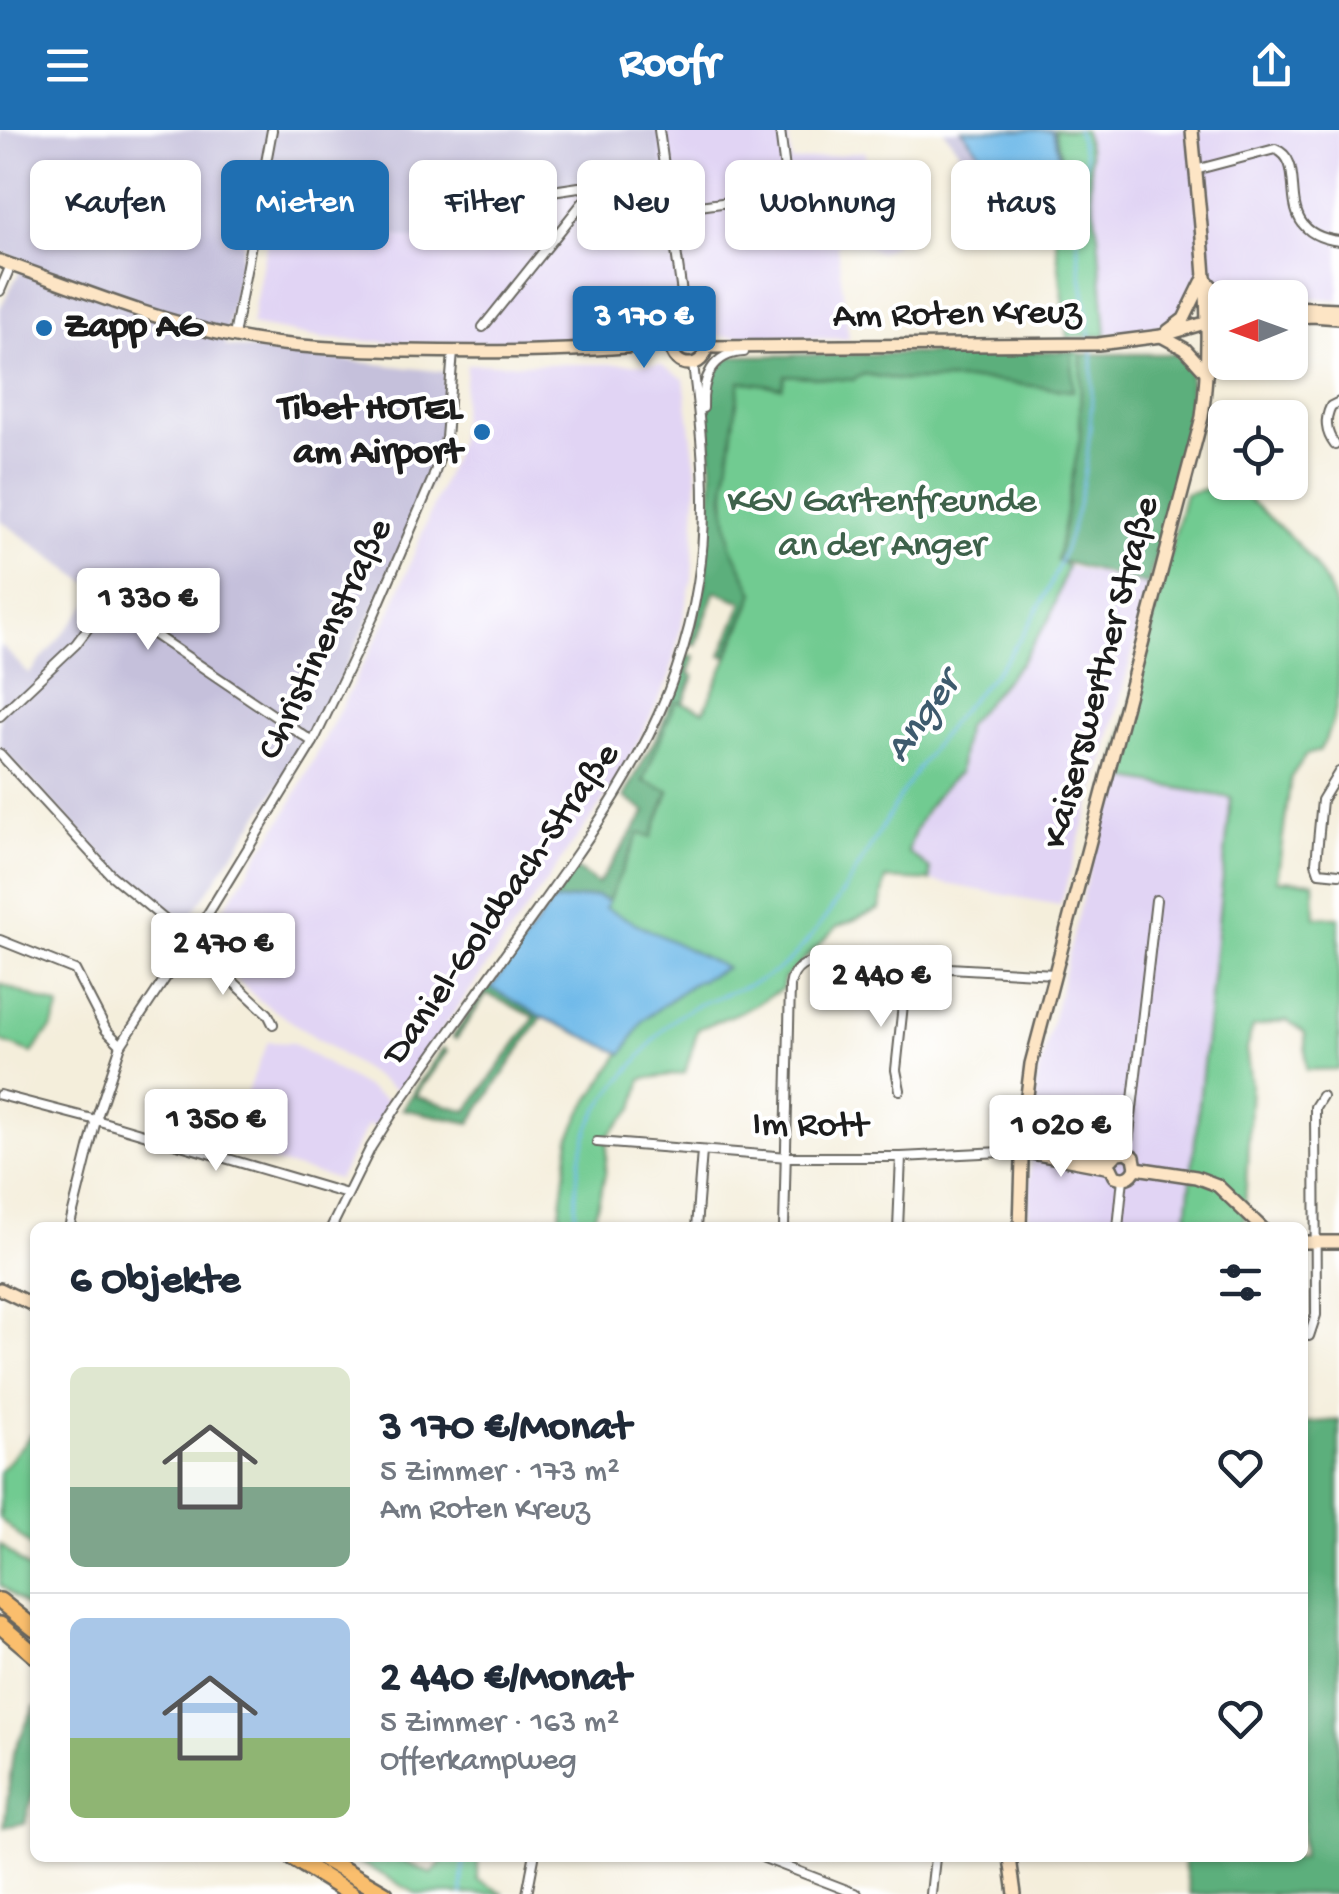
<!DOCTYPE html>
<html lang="de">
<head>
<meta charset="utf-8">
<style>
  body { margin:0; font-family:"Gochi Hand",sans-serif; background:#f2f2f3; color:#1f2937; height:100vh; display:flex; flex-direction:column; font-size:38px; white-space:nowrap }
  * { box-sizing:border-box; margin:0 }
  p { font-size:32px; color:#747a83 }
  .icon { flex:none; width:55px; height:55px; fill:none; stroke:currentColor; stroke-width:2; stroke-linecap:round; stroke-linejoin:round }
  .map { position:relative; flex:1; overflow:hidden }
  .sheet { position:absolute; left:30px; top:1092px; width:1278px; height:640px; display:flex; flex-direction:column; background:#fff; border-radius:15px; box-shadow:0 2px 8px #0004 }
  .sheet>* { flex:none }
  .hud { position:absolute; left:30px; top:30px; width:1280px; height:90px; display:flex; gap:20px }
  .needle { width:65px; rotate:269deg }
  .fabs { position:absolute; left:1208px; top:150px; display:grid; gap:20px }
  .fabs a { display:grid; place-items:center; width:100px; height:100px; border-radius:15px; background:#fff; box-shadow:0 2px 8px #0004; font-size:50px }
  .price { position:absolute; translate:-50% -85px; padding:0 22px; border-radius:10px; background:#fff; color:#222; font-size:32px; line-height:65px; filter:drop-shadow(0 2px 5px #0008) }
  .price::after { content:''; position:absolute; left:50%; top:60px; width:30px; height:22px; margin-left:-15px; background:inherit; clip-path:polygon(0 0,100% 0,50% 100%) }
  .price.active { background:#1f6fb2; color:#fff }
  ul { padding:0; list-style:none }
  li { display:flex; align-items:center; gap:30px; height:250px; padding:0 40px }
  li+li { border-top:2px solid #e0e1e3 }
  li span { display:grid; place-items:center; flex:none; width:280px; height:200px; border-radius:15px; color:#555 }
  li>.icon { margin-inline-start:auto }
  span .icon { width:120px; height:120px; fill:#fffc; stroke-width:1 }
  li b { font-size:42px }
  h2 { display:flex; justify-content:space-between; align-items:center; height:120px; padding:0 40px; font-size:42px }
  .pill { padding:0 35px; border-radius:15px; background:#fff; box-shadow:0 2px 8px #0004; font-size:35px; line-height:90px }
  .pill.active { background:#1f6fb2; color:#fff }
  header { display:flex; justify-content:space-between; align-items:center; height:130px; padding:0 40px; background:#1f6fb2; color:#fff; font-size:45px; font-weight:700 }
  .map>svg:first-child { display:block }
  .built { fill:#e1d4f4 }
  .industrial { fill:#c5c0db }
  .green { fill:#71cb91; stroke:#467456; stroke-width:2.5 }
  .forest { fill:#5caf7b; stroke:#3c664c; stroke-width:2.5 }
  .water { fill:#70bae9; stroke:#466b82; stroke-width:2.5 }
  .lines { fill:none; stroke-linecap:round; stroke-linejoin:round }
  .stream { stroke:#70bae9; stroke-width:2.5 }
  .street-casing { stroke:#68665f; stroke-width:12 }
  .secondary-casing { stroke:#68665f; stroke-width:16 }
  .highway-casing { stroke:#68665f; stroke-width:20 }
  .street { stroke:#fff; stroke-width:8 }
  .secondary { stroke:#fde5c5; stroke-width:11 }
  .highway { stroke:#fabe6d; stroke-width:15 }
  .poi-dot { fill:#1f6fb2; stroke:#fff; stroke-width:4 }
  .labels { text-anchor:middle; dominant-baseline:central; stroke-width:8; stroke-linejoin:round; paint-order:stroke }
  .street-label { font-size:38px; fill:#1c1c1c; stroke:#fff }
  .poi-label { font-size:38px; font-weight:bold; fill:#1c1c1c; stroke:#fff; text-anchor:start }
  .park-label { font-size:38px; fill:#3e624b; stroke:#fff }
  .water-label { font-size:40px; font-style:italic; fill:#3e5b6e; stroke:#fff }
</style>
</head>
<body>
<header><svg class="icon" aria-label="menu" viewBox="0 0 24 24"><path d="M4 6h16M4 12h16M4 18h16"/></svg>Roofr<svg class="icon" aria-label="share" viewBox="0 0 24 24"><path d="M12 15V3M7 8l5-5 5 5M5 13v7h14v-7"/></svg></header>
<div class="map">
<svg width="1339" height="1764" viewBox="0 0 1339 1764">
  <rect width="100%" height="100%" fill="#fff"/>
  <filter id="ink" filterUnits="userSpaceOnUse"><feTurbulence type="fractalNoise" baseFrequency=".01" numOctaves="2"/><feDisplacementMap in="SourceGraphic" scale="20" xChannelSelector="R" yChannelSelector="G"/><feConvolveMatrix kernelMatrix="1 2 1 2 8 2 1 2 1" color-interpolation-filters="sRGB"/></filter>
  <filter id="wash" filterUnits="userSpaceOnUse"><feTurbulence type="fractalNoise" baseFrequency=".0048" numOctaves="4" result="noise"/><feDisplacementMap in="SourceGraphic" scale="40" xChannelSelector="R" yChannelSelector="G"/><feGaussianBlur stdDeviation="2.25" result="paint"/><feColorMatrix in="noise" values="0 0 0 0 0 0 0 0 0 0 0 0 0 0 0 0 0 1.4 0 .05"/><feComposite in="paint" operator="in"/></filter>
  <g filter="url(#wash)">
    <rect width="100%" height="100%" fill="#f4eedb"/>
    <g class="built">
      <path d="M657,0H787L792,32L865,21L873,77L879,85L893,93L898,107L893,115L880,123L861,114L843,112L837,115L849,209L713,206L705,196L692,190L679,191L662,207L436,214L326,209L251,195L272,84L420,110L468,105L466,80L663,52Z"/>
      <path d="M1084,0H1339V170L1275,165L1228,167L1216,153L1192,155L1186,174L1175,189L1158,197L1106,205L1098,104L1090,57V26Z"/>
      <path d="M467,234H660L684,249L697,348L692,448L669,548L622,644L398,962L259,870L200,815L286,683L391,481L457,316Z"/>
      <path d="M1067,436L1150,457L1104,629L1060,775L930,751V739L908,722L911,708L943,656L959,643L965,597L1021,532L1050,488Z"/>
      <path d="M1113,646L1231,668L1186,1097L1027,1098L1034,964Z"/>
      <path d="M268,912L292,913L390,972L375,998L368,995L338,1049L223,1019Z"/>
    </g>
    <g class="industrial">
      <path d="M0,0H657L664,52L467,80L469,105L420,110L250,80L225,216L445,242L442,301L432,348L374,478L310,610L191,786H180L125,749L0,618V514L29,544L99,461L0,390V178L25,132L0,122Z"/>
      <path d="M943,0H1054L1062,31L1054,97L1015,94Z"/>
    </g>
    <g class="green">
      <path d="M1054,0H1084L1090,26V57L1098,104L1106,205L1068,208L1054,97L1062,31Z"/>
      <path d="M1072,221L1081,224L1080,308L1057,430L1067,436L1050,488L1021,532L965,597L959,643C936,661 915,693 908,722L930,739V751L886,749L880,779L837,797L784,849L782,859L747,879L698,899L685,943L642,949L634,978L608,1006L605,1045L592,1097L558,1098L570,1007L582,981L643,890L690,855L725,838L604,778L639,703L651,707L669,662L643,651L676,570L704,581L751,474C756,453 737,436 731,416C717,362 732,305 740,251L782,257L784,245L853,250L864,244L900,250H987L1072,261Z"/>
      <path d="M1229,353C1272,390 1326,428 1339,487C1339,502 1339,519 1339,534C1339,567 1337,593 1319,621L1306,625L1291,647L1277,750L1314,752L1315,787H1339V939L1306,940L1305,903L1287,890L1253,897L1246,919L1251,954L1244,1097H1186L1231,668L1113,646L1185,364Z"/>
      <path d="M0,854L60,877L53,896L32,923L0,911Z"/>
      <path d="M31,1305L35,1309V1420L0,1389V1341Z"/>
      <path d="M0,1414L35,1445V1484L0,1455Z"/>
      <path d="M352,1728H397L432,1744L444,1728H478V1750L505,1764H417Z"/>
    </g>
    <g class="forest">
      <path d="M1072,221L1073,261L987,250H900L864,244L853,250L785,245L782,257L740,251L724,366L731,416L754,463L726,527L721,525L743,472L715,461L696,515L690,513L705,454L712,347L707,266L718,237L732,226Z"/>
      <path d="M1081,224H1174L1187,231C1203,285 1163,398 1148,455L1057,430L1080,308Z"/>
      <path d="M687,524L695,527L689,543L694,546L683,573L676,571L643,651L669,661L651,708L639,703L608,771L597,766L552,772L576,739L598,754L646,682L624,667L661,598Z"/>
      <path d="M488,856L542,887L470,993L402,979L443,918L447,921L415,966L467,981L535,887L487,864L456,909L453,907Z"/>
      <path d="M1339,1290V1764H1190L1183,1728H1302L1303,1293Z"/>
      <path d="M35,1575V1657L25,1693L4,1697L13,1623Z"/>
    </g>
    <g class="water">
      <path d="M962,0H1051C1063,24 1061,62 1049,86L1025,80Z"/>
      <path d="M597,766L608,771L605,778L726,838L690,855L643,890L623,924L542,887L491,858L552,772Z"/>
    </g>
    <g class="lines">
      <g class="stream">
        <path d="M1077,0L1086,28L1076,79L1078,125L1091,210"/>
        <path d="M576,1098C574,1061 578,1020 594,987C604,966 626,946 640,927C653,911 670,889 688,880C724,860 766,857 795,825C839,778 869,717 903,662C918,637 937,611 955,588C972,566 993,547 1009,525C1077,430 1095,333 1092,218"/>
        <path d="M462,1764L464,1728"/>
      </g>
    </g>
  </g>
  <g filter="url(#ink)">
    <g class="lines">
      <g class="street-casing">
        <g id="street">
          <path d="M659,0L687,199"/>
          <path d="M1195,40L1275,19C1313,33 1266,102 1339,111"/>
          <path d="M788,64C795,106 848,92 879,105"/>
          <path d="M465,74L579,57L592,61"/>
          <path d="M670,80L788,64L780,0"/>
          <path d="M0,161L11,135"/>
          <path d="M483,197L592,61L602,57L666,49"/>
          <path d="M234,206L272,0"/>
          <path d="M703,278C702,249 712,223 744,222"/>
          <path d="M1335,315C1326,303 1324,290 1331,276L1339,272"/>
          <path d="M0,586L76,514L97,486L115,478L313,612"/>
          <path d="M0,624L111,745L176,799L189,802L201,795L313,612L373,487L433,348L446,308L453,222"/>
          <path d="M1339,642L1322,670L1316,733L1319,742L1339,744"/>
          <path d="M0,810L75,840L106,900L121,915"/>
          <path d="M190,816L199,820L268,884L273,894"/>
          <path d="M900,960L896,940L907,837"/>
          <path d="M0,965L96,990L347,1064"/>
          <path d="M597,1012L788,1027H901L1022,1021"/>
          <path d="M1127,1022L1156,770"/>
          <path d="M69,1098L96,990L121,915L184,820L190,816"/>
          <path d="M331,1098L371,1017L399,973C444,909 490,846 536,782C611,677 678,583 698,453C710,379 702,307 693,234"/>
          <path d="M696,1098L702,1021"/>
          <path d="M784,1098L790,856C793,836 807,831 825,831L1054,844"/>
          <path d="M898,1098L901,1027"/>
          <path d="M1118,1098L1123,1048"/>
          <path d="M1309,1206L1316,1185L1315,977L1322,966"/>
          <path d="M764,1728L857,1764"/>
          <path d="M527,1764L534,1728"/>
          <path d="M931,1764L935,1728"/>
        </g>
      </g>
      <g class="secondary-casing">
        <g id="secondary">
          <path d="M0,131C77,158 151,189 231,206C289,218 347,219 406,221C494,223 584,222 672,213"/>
          <path d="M1204,148L1225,171"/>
          <path d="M1290,177L1339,179"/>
          <path d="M1290,188L1312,186L1339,188"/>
          <circle cx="689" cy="217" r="17"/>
          <path d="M1168,201L1184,189L1202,152"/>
          <path d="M1161,206L1185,219L1207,243"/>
          <path d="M707,217L1098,214L1161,206L1225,187"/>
          <path d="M1209,239L1225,207"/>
          <path d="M1022,1021L1044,1018L1112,1029"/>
          <path d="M1026,1022L1111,1038"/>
          <path d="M1112,1029L1118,1023L1127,1022L1134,1027L1136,1038"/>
          <path d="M1111,1038L1115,1046C1124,1050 1132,1048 1136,1038"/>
          <path d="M1136,1038L1196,1047L1217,1055L1262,1098"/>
          <path d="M1020,1098L1023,997L1031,934L1202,287C1215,193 1200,95 1192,0"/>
          <path d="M1302,1112H1339"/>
          <path d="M0,1159L35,1176"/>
          <path d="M1010,1728L1015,1764"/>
        </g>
      </g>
      <g class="highway-casing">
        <g id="highway">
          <path d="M0,1471L35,1499"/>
          <path d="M0,1495L35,1525"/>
          <path d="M293,1728L351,1764"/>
          <path d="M323,1728L385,1764"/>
        </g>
      </g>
      <use href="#street" class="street"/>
      <use href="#secondary" class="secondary"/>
      <use href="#highway" class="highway"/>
    </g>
  </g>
  <g class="poi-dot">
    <circle cx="44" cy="198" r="10"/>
    <circle cx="482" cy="302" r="10"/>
  </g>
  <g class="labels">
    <g class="street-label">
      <text transform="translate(957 186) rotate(-1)">Am Roten Kreuz</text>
      <text transform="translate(327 510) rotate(-64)">Christinenstraße</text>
      <text transform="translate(1103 543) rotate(-75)">Kaiserswerther Straße</text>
      <text transform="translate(503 775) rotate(-55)">Daniel-Goldbach-Straße</text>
      <text transform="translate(810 997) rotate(1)">Im Rott</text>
    </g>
    <g class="poi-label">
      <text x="64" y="198">Zapp AG</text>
      <text x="462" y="280" text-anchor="end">Tibet HOTEL<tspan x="462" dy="44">am Airport</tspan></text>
    </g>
    <g class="park-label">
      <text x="882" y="373">KGV Gartenfreunde<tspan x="882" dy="44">an der Anger</tspan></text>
    </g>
    <g class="water-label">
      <text transform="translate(924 588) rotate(-55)">Anger</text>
    </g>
  </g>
</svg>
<div class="fabs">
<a><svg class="needle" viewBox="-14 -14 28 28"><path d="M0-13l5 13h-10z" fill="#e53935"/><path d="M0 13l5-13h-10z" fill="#747a83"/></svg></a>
<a><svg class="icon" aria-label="locate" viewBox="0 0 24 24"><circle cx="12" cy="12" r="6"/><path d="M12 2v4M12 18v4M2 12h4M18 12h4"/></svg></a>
</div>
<b class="price active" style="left:644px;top:241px">3 170 €</b>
<b class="price" style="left:148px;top:523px">1 330 €</b>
<b class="price" style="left:223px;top:868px">2 470 €</b>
<b class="price" style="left:881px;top:900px">2 440 €</b>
<b class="price" style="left:216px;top:1044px">1 350 €</b>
<b class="price" style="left:1061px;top:1050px">1 020 €</b>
<div class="hud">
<a class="pill">Kaufen</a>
<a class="pill active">Mieten</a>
<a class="pill">Filter</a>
<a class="pill">Neu</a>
<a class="pill">Wohnung</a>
<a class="pill">Haus</a>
</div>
<section class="sheet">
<h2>6 Objekte<svg class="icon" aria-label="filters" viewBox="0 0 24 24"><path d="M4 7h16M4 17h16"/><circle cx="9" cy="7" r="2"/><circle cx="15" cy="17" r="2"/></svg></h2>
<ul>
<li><span style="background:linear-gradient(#dfe7d0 60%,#7fa58c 0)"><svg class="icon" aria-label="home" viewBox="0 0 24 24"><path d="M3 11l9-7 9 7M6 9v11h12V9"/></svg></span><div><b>3 170 €/Monat</b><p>5 Zimmer · 173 m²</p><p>Am Roten Kreuz</p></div><svg class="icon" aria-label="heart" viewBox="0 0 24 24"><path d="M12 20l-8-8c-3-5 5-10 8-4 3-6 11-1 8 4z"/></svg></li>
<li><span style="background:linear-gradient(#a9c7e8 60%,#8fb573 0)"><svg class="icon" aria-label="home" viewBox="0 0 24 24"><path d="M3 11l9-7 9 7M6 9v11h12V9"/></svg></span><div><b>2 440 €/Monat</b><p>5 Zimmer · 163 m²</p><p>Offerkampweg</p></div><svg class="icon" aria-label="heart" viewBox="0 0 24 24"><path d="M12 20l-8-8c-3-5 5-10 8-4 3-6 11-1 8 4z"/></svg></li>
</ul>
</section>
</div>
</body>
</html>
